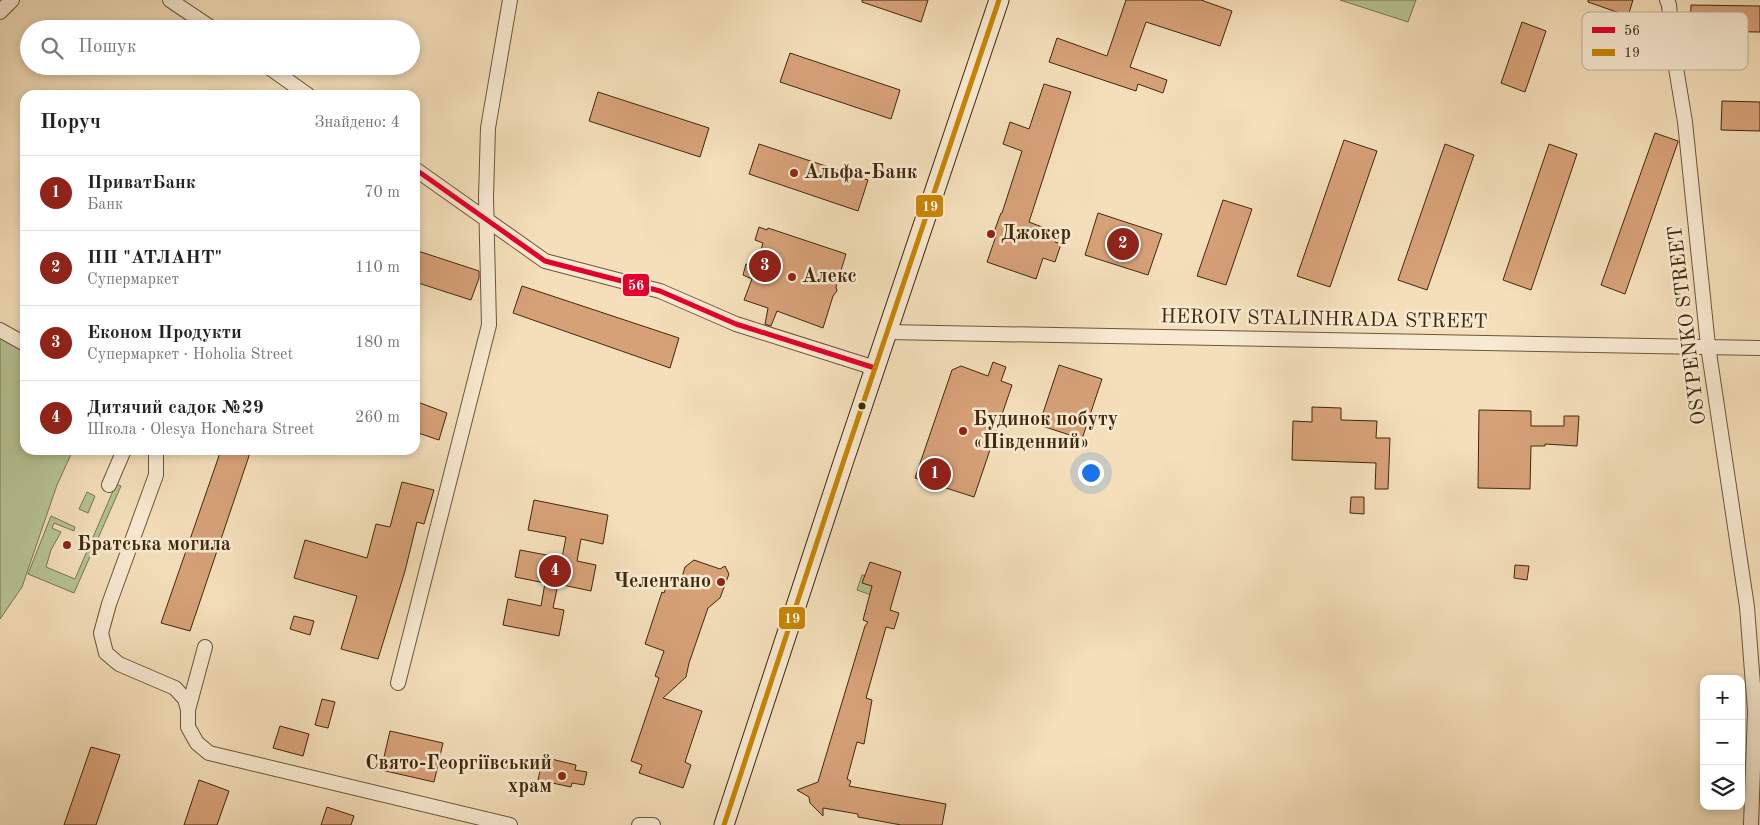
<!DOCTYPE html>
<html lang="uk">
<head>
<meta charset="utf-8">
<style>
	:root { --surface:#fff; --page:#f6f6f6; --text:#222; --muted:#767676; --line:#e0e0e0; --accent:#8f2418 }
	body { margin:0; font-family:"Old Standard TT",serif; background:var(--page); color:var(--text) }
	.controls { position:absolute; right:15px; bottom:15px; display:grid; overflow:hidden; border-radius:10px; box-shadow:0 2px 8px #0003 }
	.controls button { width:45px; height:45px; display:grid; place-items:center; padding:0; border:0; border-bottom:1px solid var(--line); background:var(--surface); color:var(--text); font:25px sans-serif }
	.you { position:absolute; left:1090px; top:472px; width:18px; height:18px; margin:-12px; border:4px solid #fff; border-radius:50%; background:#1a73e8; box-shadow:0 0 0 8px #1a73e833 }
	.badge { display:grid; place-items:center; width:32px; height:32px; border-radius:50%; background:var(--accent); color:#fff; font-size:16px; font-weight:700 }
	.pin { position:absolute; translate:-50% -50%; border:2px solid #fff; box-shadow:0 1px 5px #0006 }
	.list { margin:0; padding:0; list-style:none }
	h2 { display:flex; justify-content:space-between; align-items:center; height:65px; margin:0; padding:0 20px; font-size:21px }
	h2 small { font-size:16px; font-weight:400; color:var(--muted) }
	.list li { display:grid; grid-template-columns:32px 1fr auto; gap:15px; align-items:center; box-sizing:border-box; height:75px; padding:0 20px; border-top:1px solid var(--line) }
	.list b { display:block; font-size:19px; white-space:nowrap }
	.list p { margin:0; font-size:16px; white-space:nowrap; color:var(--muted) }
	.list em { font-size:16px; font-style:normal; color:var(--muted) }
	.icon { flex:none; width:28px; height:28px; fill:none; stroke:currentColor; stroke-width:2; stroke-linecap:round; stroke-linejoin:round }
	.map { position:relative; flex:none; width:1760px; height:825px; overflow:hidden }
	.search { position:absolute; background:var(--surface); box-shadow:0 2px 8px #0003; left:20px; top:20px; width:400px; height:55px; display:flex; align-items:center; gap:12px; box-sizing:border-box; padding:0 18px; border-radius:28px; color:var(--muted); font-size:19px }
	.panel { position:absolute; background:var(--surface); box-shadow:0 2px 8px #0003; left:20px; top:90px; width:400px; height:365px; border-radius:15px }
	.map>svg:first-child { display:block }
	.green { fill:#b6c394; stroke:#7b7650 }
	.building { fill:#d7a178; stroke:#40280b }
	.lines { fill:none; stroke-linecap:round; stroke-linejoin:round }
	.street-casing { stroke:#6d5637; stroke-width:16 }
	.secondary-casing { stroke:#40280b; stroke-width:21 }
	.street { stroke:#f8ead2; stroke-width:14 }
	.secondary { stroke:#f8ead2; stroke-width:19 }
	.bus-1-casing { stroke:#f8ead2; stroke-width:9 }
	.bus-2-casing { stroke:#f8ead2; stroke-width:9 }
	.bus-1 { stroke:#e4002b; stroke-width:5 }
	.bus-2 { stroke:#c98603; stroke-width:5 }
	.poi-dot { fill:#8f2418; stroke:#f8ead2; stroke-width:2 }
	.bus-dot { fill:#40280b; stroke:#f8ead2; stroke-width:2 }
	.labels { text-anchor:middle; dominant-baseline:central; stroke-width:5; stroke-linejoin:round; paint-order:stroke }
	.poi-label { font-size:20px; font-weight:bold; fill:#40280b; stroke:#f8ead2; text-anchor:start }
	.street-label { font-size:20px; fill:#40280b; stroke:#f8ead2 }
	.key { fill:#f8ead2; stroke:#c1b096; stroke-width:1 }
	.key-label { font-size:14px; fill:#40280b }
	.line-badge { stroke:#f8ead2; stroke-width:2 }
	.badge-label { font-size:14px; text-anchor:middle; font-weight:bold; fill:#fff }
</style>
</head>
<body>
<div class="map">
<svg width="1760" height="825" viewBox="0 0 1760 825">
	<rect width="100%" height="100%" fill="#f4dfba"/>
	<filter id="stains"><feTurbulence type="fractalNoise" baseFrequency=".004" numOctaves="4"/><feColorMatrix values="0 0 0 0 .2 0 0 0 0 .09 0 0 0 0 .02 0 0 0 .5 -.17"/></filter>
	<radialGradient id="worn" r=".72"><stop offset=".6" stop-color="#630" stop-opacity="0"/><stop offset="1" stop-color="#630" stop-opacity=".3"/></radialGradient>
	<path class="green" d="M1340,0H1416L1408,22Z
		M0,330L25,344V450H73L57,485L22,587L0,619Z
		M116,484L121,486L74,593L28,574L51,516L75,527L74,531L54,523L52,528L61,532L51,550L46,567L75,579Z
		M87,492L95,496L88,513L79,509Z
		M862,575H865L863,583L873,586L871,595L857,590Z"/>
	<path class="building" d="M862,0H928L921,22L862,2Z
		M1126,0H1201L1232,11L1220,46L1146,22L1130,67L1167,80L1163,93L1138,84L1136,91L1049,62L1057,38L1107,56Z
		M1588,0H1633L1628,16L1588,2Z
		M1691,5L1760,6V32L1690,31Z
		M1522,22L1546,31L1525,92L1501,83Z
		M790,53L900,90L891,119L780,82Z
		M1044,84L1071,92L1029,222L1058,233L1055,242L1061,244L1055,262L1043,258L1036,279L987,262L997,233L994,232L1001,213H1002L1022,151L1003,144L1010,122L1029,129Z
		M598,92L709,128L700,157L589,121Z
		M1722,101L1760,102V131L1721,130Z
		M1655,133L1678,141V142L1625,294L1601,285Z
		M1344,140L1377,151L1330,287L1297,276Z
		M759,144L868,180L858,211L749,174Z
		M1445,144L1474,155L1427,290L1398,280Z
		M1549,144L1577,154L1531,290L1503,280Z
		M1223,200L1252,209L1226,285L1197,276Z
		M1098,213L1162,234L1148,275L1085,255Z
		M759,227L767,230L768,228L846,254L836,287L837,291L833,296L823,328L777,311L771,326L765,324L768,308L744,300L752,279L743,275L746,264L756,267L763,243L755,240Z
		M415,250L479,271V278L471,300L415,282Z
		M522,286L679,338L670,368L513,313Z
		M993,362L1006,367L1001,381L1012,385L974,497L915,478L952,370L961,366L988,376Z
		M1059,365L1102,379L1082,439L1039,425Z
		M415,401L447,413L439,440L415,432Z
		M1312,407L1341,408V420L1377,421L1376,438H1390L1388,489H1375L1376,463L1292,460L1293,421L1312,422Z
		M1479,410L1531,411V426H1564V416H1579L1577,446L1545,444V446H1531L1530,489L1478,488Z
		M221,450H251L190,631L161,623Z
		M402,482L434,490L424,524L417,522L405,571L378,659L341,649L357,596L294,578L305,540L367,558L376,524L390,527Z
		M1351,497H1364V514L1350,513Z
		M534,500L608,515L603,544L581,539L577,561L596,565L591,591L558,584L553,608L564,610L559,636L503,625L508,599L541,606L545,583L515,577L520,550L562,558L566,537L528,530Z
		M694,560L720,569L725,566L729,574L720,598L708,608L689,663L686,677L663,698L702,711L685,762L691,765L683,788L639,773L642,765L631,761L659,678L655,676L664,651L645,644L662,592L664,593L669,580L680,584L685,567Z
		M870,562L901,572L890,610L899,613L894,629L886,627L866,698L872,700L864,744L857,742L847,779L851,781L849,786L946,804L942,825H901L858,817V814L823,808V816L810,803L809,797L797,790L818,782L865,626L868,622L863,620L872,586L862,583Z
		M1515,565L1529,566L1527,580L1514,578Z
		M294,616L314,621L310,635L290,629Z
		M322,699L335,702L328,728L315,725Z
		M280,726L309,734L303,756L273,748Z
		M390,731L443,743L434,782L381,770Z
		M91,747L120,755L96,825H64Z
		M543,757L576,765L575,770L587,772L584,785L572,783L571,787L538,780Z
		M199,780L229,791L217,825H184Z
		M327,807L354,816L351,825H321Z"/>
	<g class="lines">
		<defs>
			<path id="street" d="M170,0L213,29
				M1667,0L1669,5L1673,50L1685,122L1708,346L1747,607L1755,711L1751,825
				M0,12L12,0
				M267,66L308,95
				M415,169L545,261L660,291L736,324L875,368
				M0,330L25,344
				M887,332L1760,348
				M156,450V475L109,604L101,633L106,653L119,664L175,688L185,699L188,710V727L197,743L209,753L510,825
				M109,485L124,450
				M398,683L489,325L486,197L488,128L510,0
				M188,710L205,647
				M639,825H653"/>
			<path id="secondary" d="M724,825L843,463L999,0"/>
		</defs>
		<use href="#street" class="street-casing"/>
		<use href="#secondary" class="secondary-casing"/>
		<use href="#street" class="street"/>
		<use href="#secondary" class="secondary"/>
		<defs>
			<path id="bus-1" d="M415,169L545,261L660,291L736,324L875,368"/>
			<path id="bus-2" d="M724,825L843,463L999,0"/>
		</defs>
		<use href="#bus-1" class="bus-1-casing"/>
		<use href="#bus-2" class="bus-2-casing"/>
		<use href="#bus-1" class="bus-1"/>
		<use href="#bus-2" class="bus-2"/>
	</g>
	<g class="poi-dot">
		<circle cx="794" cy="173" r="5"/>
		<circle cx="991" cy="234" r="5"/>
		<circle cx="792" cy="277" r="5"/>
		<circle cx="963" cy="431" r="5"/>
		<circle cx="67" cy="545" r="5"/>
		<circle cx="721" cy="582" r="5"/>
		<circle cx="562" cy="776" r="5"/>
	</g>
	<circle class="bus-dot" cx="862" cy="406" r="4.5"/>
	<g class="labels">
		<g class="poi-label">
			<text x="804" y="173">Альфа-Банк</text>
			<text x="1001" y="234">Джокер</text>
			<text x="802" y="277">Алекс</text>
			<text x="973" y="420">Будинок побуту<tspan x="973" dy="23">«Південний»</tspan></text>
			<text x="77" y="545">Братська могила</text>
			<text x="711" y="582" text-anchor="end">Челентано</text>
			<text x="552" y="764" text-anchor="end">Свято-Георгіївський<tspan x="552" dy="23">храм</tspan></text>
		</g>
		<g class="street-label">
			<text transform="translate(1324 320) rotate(1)">HEROIV STALINHRADA STREET</text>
			<text transform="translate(1688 325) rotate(-97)">OSYPENKO STREET</text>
		</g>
	</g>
	<rect x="1582" y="12" width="166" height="58" rx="8" class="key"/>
	<rect x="1592" y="27" width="23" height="6" fill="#e4002b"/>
	<rect x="1592" y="49" width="23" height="7" fill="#c98603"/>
	<g class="key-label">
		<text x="1624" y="35">56</text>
		<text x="1624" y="57">19</text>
	</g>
	<g class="line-badge">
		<rect x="915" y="194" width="29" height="24" rx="5" fill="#c98603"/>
		<rect x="622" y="273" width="28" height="24" rx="5" fill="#e4002b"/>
		<rect x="778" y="606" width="28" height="24" rx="5" fill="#c98603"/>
	</g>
	<g class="badge-label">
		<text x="930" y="211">19</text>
		<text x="636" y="290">56</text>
		<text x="792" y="623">19</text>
	</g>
	<rect width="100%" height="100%" filter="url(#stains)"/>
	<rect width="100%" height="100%" fill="url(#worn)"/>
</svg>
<div class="controls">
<button>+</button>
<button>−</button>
<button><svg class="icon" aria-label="layers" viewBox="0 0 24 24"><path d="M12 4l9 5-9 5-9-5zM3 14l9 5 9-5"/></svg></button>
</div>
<div class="you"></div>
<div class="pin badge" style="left:935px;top:474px">1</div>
<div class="pin badge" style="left:1123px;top:244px">2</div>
<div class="pin badge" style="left:765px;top:266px">3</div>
<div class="pin badge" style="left:555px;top:571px">4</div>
<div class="search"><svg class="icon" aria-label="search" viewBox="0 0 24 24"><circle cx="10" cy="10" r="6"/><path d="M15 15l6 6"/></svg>Пошук</div>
<section class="panel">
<h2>Поруч<small>Знайдено: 4</small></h2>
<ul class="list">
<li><span class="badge">1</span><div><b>ПриватБанк</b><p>Банк</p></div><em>70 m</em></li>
<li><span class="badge">2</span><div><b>ПП &quot;АТЛАНТ&quot;</b><p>Супермаркет</p></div><em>110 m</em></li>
<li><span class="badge">3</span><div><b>Економ Продукти</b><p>Супермаркет · Hoholia Street</p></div><em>180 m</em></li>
<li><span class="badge">4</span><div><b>Дитячий садок №29</b><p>Школа · Olesya Honchara Street</p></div><em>260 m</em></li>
</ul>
</section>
</div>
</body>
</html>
